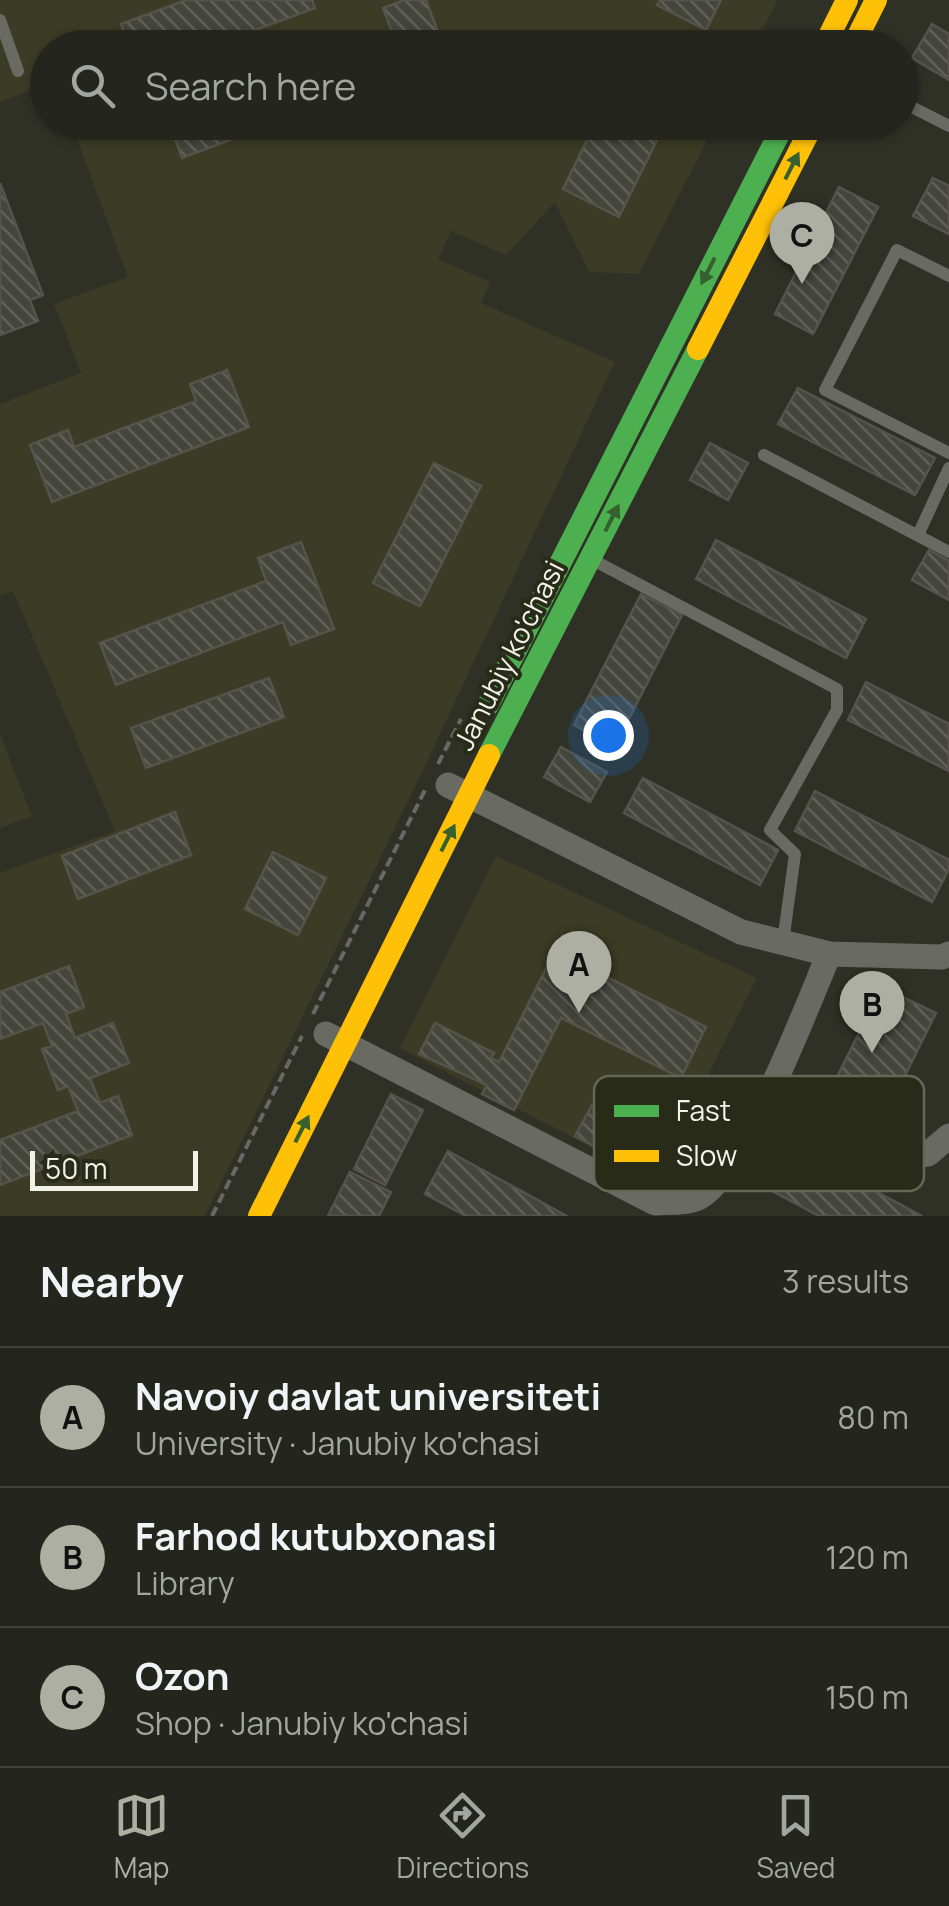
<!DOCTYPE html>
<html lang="en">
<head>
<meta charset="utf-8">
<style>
	:root { --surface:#24251c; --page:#2c2d25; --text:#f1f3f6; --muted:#a3a5a3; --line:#41423b; --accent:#adafa3 }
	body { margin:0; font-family:Manrope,sans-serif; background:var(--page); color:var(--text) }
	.scale { position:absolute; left:30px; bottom:25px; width:168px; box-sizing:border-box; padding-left:10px; border:5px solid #f1f3e7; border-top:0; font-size:28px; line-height:35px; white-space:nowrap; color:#f1f3e7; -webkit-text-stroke:8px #292b19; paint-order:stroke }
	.you { position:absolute; left:608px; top:735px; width:35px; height:35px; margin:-25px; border:8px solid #fff; border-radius:50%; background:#1a73e8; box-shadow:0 0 0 15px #1a73e833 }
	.badge { display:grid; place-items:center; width:65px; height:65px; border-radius:50%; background:var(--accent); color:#111; font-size:32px; font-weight:700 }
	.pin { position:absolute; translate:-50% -82px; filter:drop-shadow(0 2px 5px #0008) }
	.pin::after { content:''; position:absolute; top:52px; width:35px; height:30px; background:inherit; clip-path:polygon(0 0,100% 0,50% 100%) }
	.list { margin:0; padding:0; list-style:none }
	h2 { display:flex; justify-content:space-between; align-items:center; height:130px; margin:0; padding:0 40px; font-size:42px }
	h2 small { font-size:32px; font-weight:400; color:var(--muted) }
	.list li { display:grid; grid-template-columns:65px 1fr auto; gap:30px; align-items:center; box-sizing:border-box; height:140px; padding:0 40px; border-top:2px solid var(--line) }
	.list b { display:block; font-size:38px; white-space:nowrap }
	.list p { margin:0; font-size:32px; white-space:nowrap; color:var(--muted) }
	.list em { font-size:32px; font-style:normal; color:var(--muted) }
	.icon { flex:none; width:55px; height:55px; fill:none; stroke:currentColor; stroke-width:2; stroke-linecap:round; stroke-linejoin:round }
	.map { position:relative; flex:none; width:949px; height:1216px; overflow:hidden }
	.search { position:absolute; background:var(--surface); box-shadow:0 2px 8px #0004; left:30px; right:30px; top:30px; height:110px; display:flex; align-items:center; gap:25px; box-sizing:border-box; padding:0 35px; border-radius:55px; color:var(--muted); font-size:38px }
	.sheet { height:550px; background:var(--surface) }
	nav { display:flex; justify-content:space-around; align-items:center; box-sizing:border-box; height:140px; border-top:2px solid var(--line); background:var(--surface); font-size:28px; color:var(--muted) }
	nav a { display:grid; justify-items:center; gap:5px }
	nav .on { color:var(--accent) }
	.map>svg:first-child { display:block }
	.built { fill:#3a3c25 }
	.building { fill:url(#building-back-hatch); stroke:#54544c; stroke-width:2.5 }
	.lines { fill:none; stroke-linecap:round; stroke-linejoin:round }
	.path { stroke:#686962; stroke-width:4; stroke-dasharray:10 5; stroke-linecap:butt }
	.lane { stroke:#696a62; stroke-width:12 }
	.street { stroke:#696a62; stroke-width:25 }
	.fast { stroke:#4caf50; stroke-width:22 }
	.slow { stroke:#ffc107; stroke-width:22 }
	.oneway { fill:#37602f }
	.labels { text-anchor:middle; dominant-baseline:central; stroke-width:8; stroke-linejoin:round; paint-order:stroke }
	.street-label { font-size:28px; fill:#f1f3e7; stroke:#292b19 }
	.key { fill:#292b19; stroke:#656757; stroke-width:2.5 }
	.key-label { font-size:28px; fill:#f1f3e7 }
</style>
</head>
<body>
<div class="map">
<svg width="949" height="1216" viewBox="0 0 949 1216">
	<defs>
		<pattern id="building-back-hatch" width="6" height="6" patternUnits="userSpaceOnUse" patternTransform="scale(2.5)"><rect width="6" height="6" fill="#44463c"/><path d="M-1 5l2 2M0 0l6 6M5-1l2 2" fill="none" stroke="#5f6158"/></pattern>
	</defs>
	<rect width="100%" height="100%" fill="#303126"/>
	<path class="built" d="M0,0H778L754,47L48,48L47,83L0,102Z
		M71,123H716L639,274L589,272L555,202L506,255L451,231L438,259L490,282L481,303L615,362L413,791L205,1216H0V873L115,831L13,591L0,596V404L81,373L54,304L128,277Z
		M0,734L32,816L0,828Z
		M496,856L757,978L655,1180L400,1048Z"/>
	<path class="building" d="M186,0H312L315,8L239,36L243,48H129L121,24Z
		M404,0H426L444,48H398L383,8Z
		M660,0H721L706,30L657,5Z
		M932,24L949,34V80L912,58Z
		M169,122H279L182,158Z
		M596,122H666L619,217L563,189Z
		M933,178L949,186V234L913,216Z
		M0,183L43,295L30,300L38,321L0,335Z
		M839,187L878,207L813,334L775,314Z
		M227,370L249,427L52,502L30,445L68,430L74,447L196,401L190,384Z
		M798,388L935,458L915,495L778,424Z
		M710,443L748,463L728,500L690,480Z
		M434,463L481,486L420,606L373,583Z
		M716,540L866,619L846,658L696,579Z
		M301,542L334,629L291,645L283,622L116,685L100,643L266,581L258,558Z
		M929,550L949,561V600L912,580Z
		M641,594L682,615L615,746L574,725Z
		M269,678L284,717L146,768L131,728Z
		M866,682L949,724V771L848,720Z
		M561,747L607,772L590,802L544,777Z
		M643,778L778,850L760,885L624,813Z
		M815,791L949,860V869L932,902L795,831Z
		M175,812L191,855L78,899L62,856Z
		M273,852L326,878L298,935L245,909Z
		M563,935L593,950L585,966L706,1027L681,1078L561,1018L514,1110L482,1094L487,1085L419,1054L435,1023L494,1053L491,1058L499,1062Z
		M69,966L84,1007L66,1014L75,1038L113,1023L129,1063L90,1078L100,1103L118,1096L132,1135L0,1185V1140L78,1111L68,1086L58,1090L42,1049L52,1046L43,1023L0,1039V992Z
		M882,987L936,1013L883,1120L829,1093Z
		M391,1094L423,1110L385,1185L354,1169Z
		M592,1105L666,1145L649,1176L575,1136Z
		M780,1140L922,1216H819L757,1183Z
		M448,1151L567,1216H466L425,1194Z
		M350,1172L391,1192L379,1216H328Z"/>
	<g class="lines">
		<path class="path" d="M438,764L461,719
			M313,1014L425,790
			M212,1216L302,1036"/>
		<path class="lane" d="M0,20L18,71
			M902,102L949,126
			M949,276L897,250L825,390L949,453
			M764,455L949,552
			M918,535L949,468
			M593,560L837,689V710L770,830L795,854L783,942"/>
		<path class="street" d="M448,785L741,932L829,954L942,957L949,954
			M326,1034L655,1203C667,1202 689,1204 700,1197C746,1169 806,1008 829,954
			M768,1096L900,1157L928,1154L949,1136"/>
		<path class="fast" d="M488,705L785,122
			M489,755L698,349"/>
		<path class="slow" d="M823,48L847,0
			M852,48L876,0
			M698,349L814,122
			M259,1216L489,755"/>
	</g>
	<defs><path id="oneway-solid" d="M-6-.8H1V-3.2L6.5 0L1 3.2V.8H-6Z" transform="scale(2.5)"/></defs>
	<g class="oneway">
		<use href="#oneway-solid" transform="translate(792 166) rotate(-63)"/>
		<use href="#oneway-solid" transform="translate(708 271) rotate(117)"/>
		<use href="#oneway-solid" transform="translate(612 518) rotate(-63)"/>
		<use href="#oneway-solid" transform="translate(448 838) rotate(-63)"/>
		<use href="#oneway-solid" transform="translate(302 1129) rotate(-63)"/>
	</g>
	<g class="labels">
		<g class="street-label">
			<text transform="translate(508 655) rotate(-63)">Janubiy ko'chasi</text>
		</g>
	</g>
	<rect x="594" y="1076" width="330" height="115" rx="15" class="key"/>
	<rect x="614" y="1105" width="45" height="12" fill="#4caf50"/>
	<rect x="614" y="1150" width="45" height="12" fill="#ffc107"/>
	<g class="key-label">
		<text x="676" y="1121">Fast</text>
		<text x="676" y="1166">Slow</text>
	</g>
</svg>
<div class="scale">50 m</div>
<div class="you"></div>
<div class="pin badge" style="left:579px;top:1013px">A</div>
<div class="pin badge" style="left:872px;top:1053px">B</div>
<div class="pin badge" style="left:802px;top:284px">C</div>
<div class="search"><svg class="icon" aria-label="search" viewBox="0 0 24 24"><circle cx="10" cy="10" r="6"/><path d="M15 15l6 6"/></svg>Search here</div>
</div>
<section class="sheet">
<h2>Nearby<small>3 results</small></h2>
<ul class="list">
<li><span class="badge">A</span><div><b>Navoiy davlat universiteti</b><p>University · Janubiy ko'chasi</p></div><em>80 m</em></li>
<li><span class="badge">B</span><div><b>Farhod kutubxonasi</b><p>Library</p></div><em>120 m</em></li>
<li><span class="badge">C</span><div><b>Ozon</b><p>Shop · Janubiy ko'chasi</p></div><em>150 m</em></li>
</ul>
</section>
<nav>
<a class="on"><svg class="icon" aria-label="map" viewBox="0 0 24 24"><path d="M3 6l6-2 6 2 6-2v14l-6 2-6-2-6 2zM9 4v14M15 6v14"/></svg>Map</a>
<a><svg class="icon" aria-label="directions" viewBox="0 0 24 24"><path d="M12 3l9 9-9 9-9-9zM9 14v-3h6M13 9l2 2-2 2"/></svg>Directions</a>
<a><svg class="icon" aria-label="saved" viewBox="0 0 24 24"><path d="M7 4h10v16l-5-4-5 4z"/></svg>Saved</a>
</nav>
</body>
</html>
